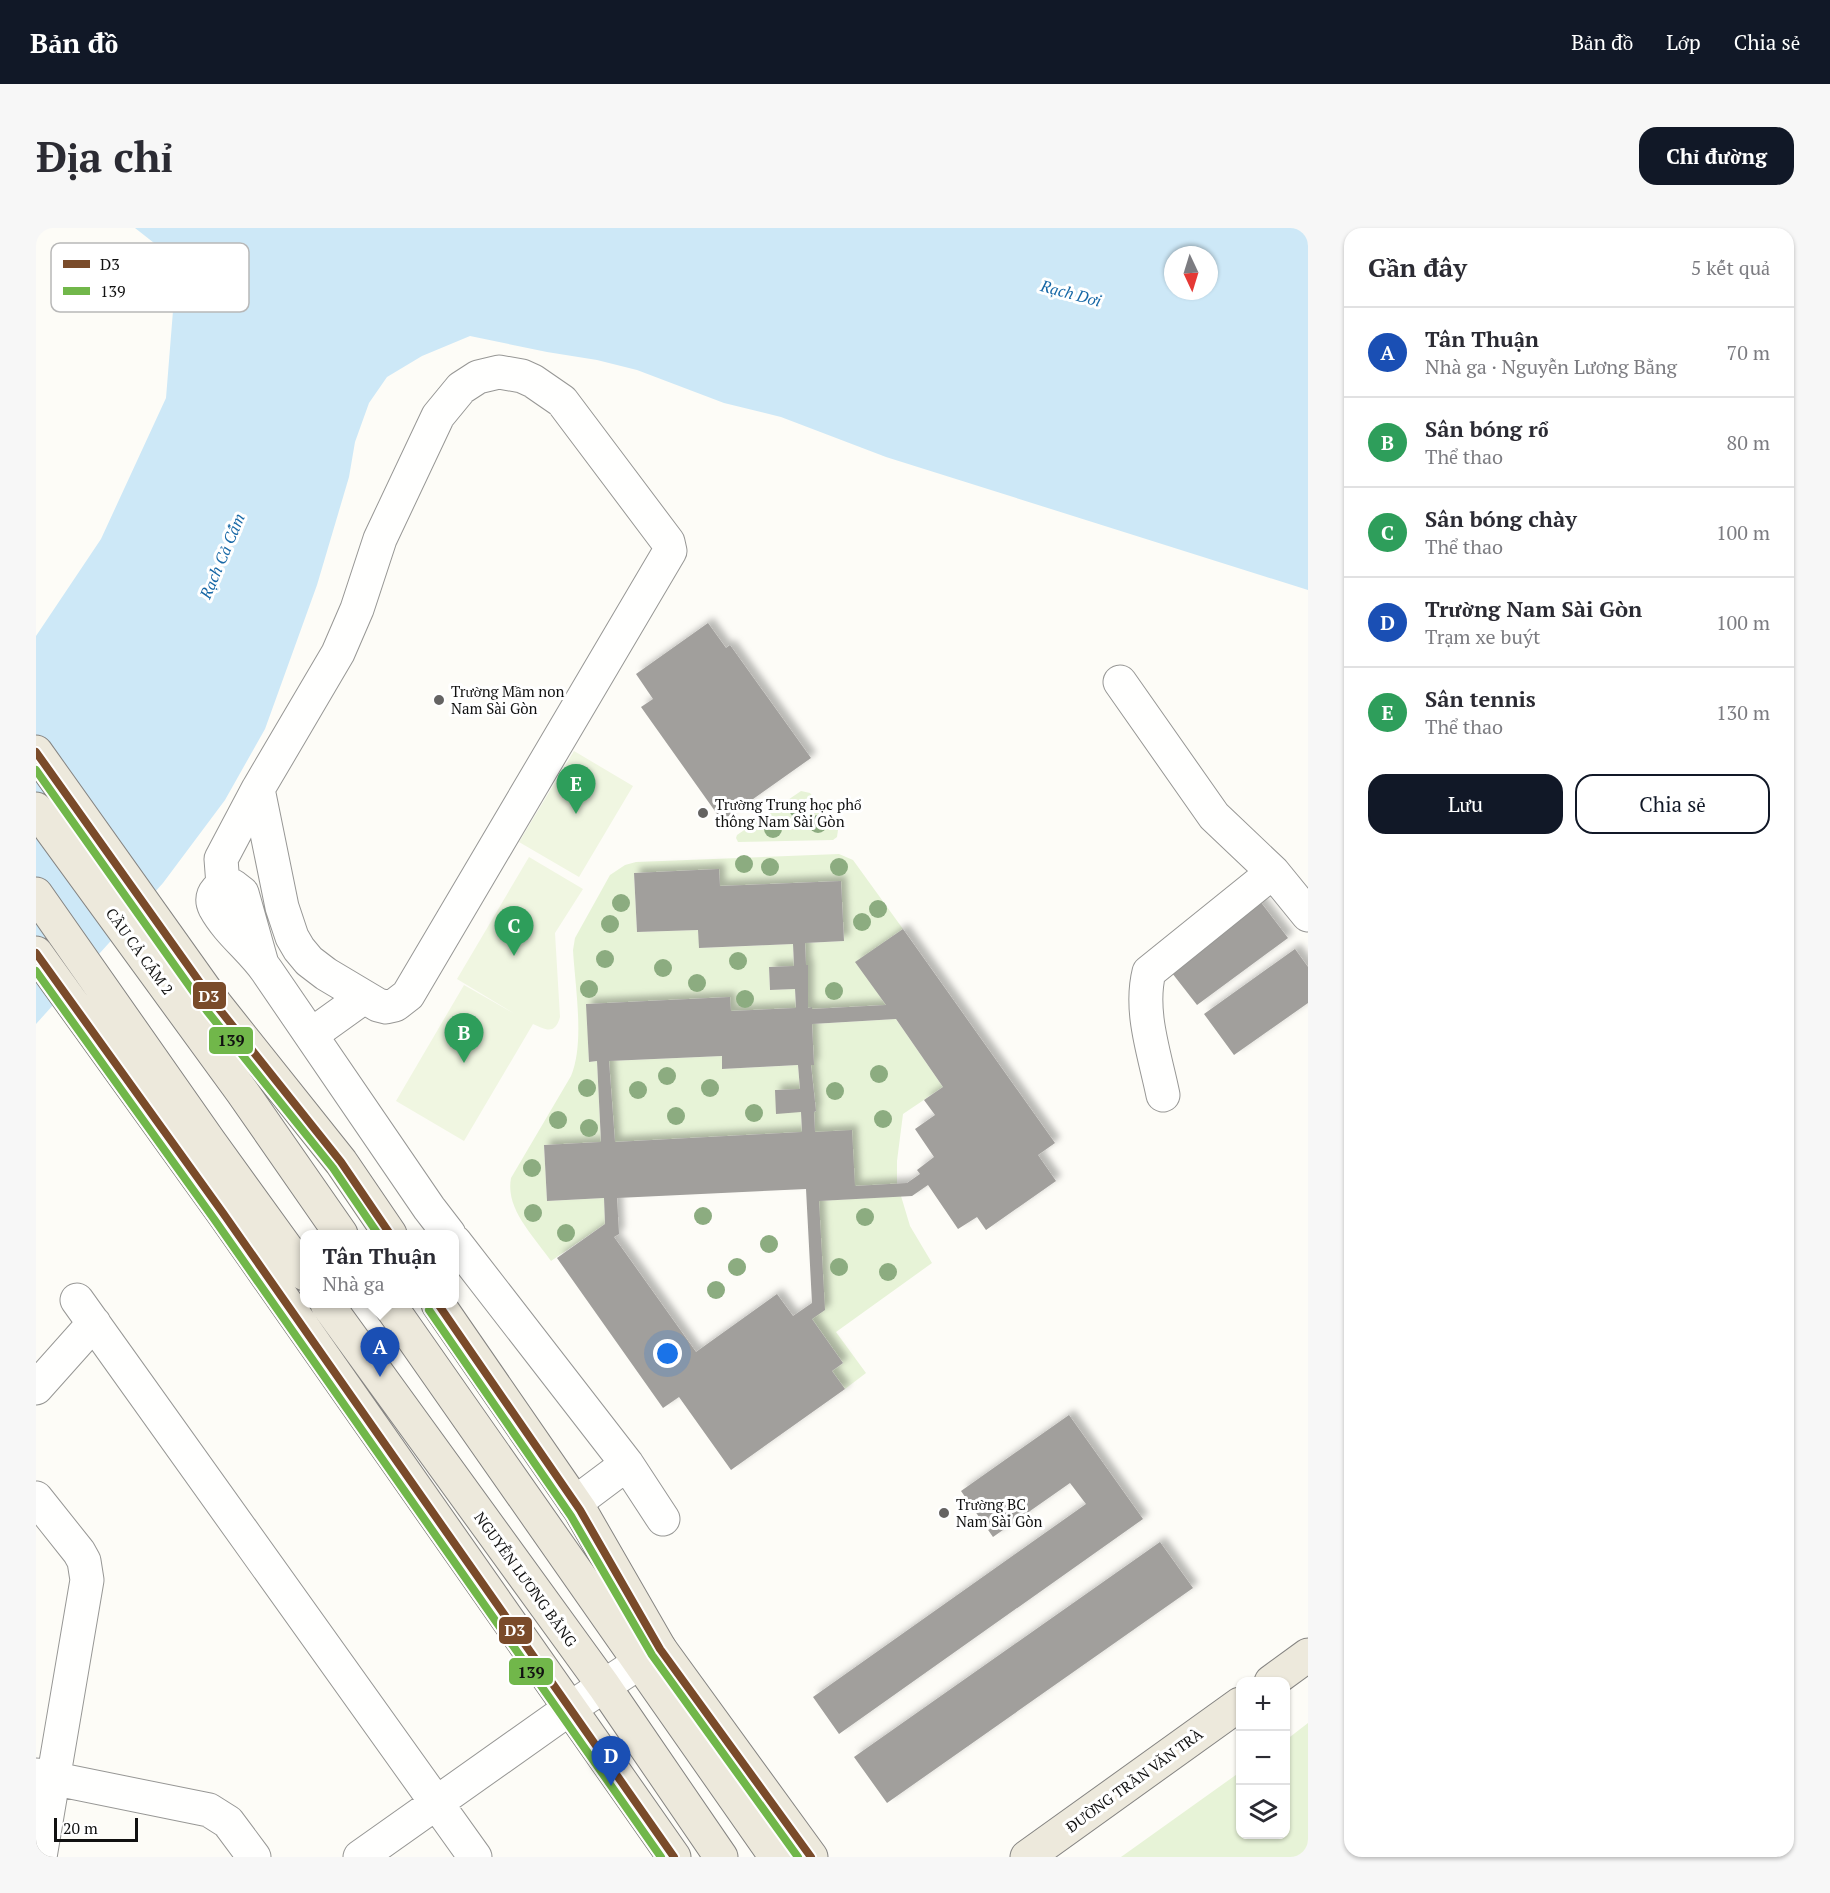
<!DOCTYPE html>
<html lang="vi">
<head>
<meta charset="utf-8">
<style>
	:root { --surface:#fff; --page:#f7f7f7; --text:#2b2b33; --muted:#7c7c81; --line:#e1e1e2; --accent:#111827 }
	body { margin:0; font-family:"PT Serif",serif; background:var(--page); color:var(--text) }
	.controls { position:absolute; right:18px; bottom:18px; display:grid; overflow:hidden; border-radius:12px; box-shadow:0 2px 4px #0004 }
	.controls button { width:54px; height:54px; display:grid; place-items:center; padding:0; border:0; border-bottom:2px solid var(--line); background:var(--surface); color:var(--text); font:30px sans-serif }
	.compass { position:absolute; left:1128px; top:18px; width:54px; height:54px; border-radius:50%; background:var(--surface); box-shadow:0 2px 4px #0004; rotate:176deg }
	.scale { position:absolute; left:18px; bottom:15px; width:84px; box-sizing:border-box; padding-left:6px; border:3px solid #111; border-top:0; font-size:16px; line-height:21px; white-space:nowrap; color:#111; -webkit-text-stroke:4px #fff; paint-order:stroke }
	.you { position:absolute; left:632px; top:1126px; width:21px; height:21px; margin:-15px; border:4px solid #fff; border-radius:50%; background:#1a73e8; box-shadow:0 0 0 9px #1a73e833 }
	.badge { display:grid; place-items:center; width:39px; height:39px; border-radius:50%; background:var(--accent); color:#fff; font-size:20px; font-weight:700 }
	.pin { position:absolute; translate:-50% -50px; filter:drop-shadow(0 2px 3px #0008) }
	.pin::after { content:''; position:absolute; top:32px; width:21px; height:18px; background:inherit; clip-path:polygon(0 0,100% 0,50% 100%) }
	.popup { position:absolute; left:264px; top:1002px; width:159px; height:78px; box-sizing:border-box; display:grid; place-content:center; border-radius:12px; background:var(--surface); filter:drop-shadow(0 2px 4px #0005); font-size:20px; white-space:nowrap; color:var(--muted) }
	.popup b { font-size:22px; color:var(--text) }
	.popup::after { content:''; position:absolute; left:50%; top:100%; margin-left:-12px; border:12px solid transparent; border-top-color:var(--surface) }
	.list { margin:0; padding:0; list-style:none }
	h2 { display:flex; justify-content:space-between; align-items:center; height:78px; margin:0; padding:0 24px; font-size:26px }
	h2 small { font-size:20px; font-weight:400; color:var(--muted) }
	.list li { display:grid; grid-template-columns:39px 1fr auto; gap:18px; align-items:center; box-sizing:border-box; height:90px; padding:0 24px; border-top:2px solid var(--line) }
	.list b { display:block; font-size:22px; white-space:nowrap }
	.list p { margin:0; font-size:20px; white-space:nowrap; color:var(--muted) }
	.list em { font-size:20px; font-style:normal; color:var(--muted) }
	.actions { display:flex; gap:12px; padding:18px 24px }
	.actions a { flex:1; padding:14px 0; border:2px solid var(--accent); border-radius:18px; text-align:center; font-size:21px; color:var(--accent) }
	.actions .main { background:var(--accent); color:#fff }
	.icon { flex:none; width:33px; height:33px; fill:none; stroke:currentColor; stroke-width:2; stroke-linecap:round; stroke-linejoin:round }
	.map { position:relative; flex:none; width:1272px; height:1629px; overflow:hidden; border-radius:18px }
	header { display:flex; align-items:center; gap:36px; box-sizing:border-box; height:84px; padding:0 30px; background:var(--accent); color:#fff }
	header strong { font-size:28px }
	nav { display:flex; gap:33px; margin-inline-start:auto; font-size:21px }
	.intro { display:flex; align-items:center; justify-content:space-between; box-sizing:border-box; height:144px; padding:0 36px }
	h1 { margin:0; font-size:42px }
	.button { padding:15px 27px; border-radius:18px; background:var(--accent); color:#fff; font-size:21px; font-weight:700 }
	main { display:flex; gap:36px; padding:0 36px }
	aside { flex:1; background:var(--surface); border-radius:18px; box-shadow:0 2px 4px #0004 }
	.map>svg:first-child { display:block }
	.green { fill:#e7f3d7 }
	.pitch { fill:#f0f6e1 }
	.water { fill:#cde8f7; fill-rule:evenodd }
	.building { fill:#a19f9c; fill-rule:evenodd; filter:url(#shadow) }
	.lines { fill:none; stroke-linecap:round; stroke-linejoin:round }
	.minor-casing { stroke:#979795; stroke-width:35 }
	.major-casing { stroke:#858482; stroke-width:35 }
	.minor { stroke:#fffffe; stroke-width:33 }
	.major { stroke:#ede9dc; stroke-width:33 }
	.bus-1-casing { stroke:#fff; stroke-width:12 }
	.bus-2-casing { stroke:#fff; stroke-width:12 }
	.bus-1 { stroke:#7a4b2a; stroke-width:8 }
	.bus-2 { stroke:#71b74a; stroke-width:8 }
	.tree { fill:#8cac80 }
	.poi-dot { fill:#646362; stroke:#fff; stroke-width:2 }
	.labels { text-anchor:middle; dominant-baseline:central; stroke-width:6; stroke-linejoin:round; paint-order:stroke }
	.poi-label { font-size:15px; fill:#111; stroke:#fff; text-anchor:start }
	.street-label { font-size:15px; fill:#111; stroke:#fff }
	.water-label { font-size:16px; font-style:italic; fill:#1768a6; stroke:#fff }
	.key { fill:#fff; stroke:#b8b8b8; stroke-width:1.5 }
	.key-label { font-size:16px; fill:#111 }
	.line-badge { stroke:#fff; stroke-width:2 }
	.badge-label { font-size:16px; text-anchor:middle; font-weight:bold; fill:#fff }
	.pale-badge-label { font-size:16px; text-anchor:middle; font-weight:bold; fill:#111 }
</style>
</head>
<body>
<header>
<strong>Bản đồ</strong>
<nav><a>Bản đồ</a><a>Lớp</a><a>Chia sẻ</a></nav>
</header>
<div class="intro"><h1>Địa chỉ</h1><a class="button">Chỉ đường</a></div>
<main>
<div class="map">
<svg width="1272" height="1629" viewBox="0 0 1272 1629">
	<defs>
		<filter id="shadow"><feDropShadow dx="5.5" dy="-5.5" stdDeviation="3" flood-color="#0004"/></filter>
	</defs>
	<rect width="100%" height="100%" fill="#fdfcf7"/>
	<path class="green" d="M765,563L774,565L802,602L801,609L797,612L702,614L700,610L701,607Z
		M803,626L817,632L867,701L820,734L850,777L776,781L772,780V737H770L769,715L808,713L805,653L684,658L683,641L598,645L601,704L662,702L664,720L757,716L758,738L733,739L734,762L759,761L760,780L695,783L693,769L551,776L553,834L561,833L565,914L508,917L511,973L568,970L569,996L515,1033C498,1008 469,981 475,950L535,848C549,815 539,758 537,722L539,710L574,647L589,637L600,634Z
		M860,791L907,859L867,886L861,933V956L819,958L779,904L778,884L780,883L775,837L778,836L776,796Z
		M686,828L687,841L762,837L764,861L739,862L765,884L766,904L579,914L573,833Z
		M865,968L874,998L896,1035L800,1104L830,1145L809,1161L796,1143L807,1135L776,1091L783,973Z
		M1272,1495V1629H1085L1204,1544V1606H1250V1512Z"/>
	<path class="pitch" d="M538,523L597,558L543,649L483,614Z
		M493,629L547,661L519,705L524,789C519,807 510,802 497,796L428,913L360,873L428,757L479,786L421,751Z"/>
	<path class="water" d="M99,0H1272V362L850,229L745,189L688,175L601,142L561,132L511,124L434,108L386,128L351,149L333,175L319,214L313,249L281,357L229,501L189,572L127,655L0,796V408L65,311L130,170L141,33ZM1137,27H1173V63H1137Z"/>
	<path class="building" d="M672,395L690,420L694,417L775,530L686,593L605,479L617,471L600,446Z
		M683,641L684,658L805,653L808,713L769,715L770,737H772V780L776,779V781L850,777L819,734L867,701L1019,915L1002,927L1020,953L950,1002L941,989L922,1001L892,957L876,968L783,973L789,1082L776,1091L807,1135L796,1143L809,1161L695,1242L643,1169L627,1180L521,1030L569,996L568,970L511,973L508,917L565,914L561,833L553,834L550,776L694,769L695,783L760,780L759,761L734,762L733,739L758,738L757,716L663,720L662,702L601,704L598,645ZM860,791L907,859L888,872L899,887L879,901L898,929L881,942L884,946L871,955L819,958L816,902L779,904L778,884L780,883L775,837H778L776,796ZM686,828V841L762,837L764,861L739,862L740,886L765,884L766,904L579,914L573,833ZM770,961L776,1075L757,1088L741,1066L660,1124L578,1009L583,1006L581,970Z
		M1220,668L1252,710L1161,777L1129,736Z
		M1259,721L1272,739V775L1198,827L1168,786Z
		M1033,1187L1107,1291L803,1506L777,1469L1050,1276L1034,1255L957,1309L925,1263Z
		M1124,1314L1157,1360L851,1575L818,1529Z"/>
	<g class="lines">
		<defs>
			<path id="minor" d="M463,144L486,148L497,153L526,173L632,314L634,323L372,767L359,777L350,779L342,777L290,746L273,733L263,721L256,709L246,679L222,561L302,425L321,381L344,311L402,188L425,160L442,149Z
				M1084,454L1178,588L1237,644L1272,687
				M187,657L185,631L222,561
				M226,736L206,665L197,658L187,657C178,663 174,670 179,680C192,704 216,721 231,743C285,822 339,901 393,980L413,1006
				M275,807L328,769
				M1127,867C1119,827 1103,784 1113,744L1237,644
				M419,1014L591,1236L627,1291
				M41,1072L439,1629
				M0,1160L58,1095
				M0,1270L43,1324L48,1333L51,1352L4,1629
				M539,1275L591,1236
				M0,1547L173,1582L192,1594L218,1629
				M324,1629L533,1481L624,1421"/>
			<path id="major" d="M0,524L180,777L305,934L354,1006
				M0,581L207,865L305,1006
				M0,666L173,913L269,1046
				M0,725L187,985L638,1629
				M291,1076L568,1458L685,1629
				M353,1076L740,1629
				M402,1076L544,1282L624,1421L775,1629
				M1235,1454L1272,1427
				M991,1629L1204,1476"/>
		</defs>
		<use href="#minor" class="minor-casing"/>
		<use href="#major" class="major-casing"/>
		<use href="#minor" class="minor"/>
		<use href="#major" class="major"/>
		<defs>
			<path id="bus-1" d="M0,524L180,777L305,934L354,1006
				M0,725L187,985L638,1629
				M402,1076L544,1282L624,1421L775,1629"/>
			<path id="bus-2" d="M0,542L171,783L297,940L342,1006
				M0,743L178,991L625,1629
				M393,1082L535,1288L616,1427L762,1629"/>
		</defs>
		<use href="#bus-1" class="bus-1-casing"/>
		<use href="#bus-2" class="bus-2-casing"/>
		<use href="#bus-1" class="bus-1"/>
		<use href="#bus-2" class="bus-2"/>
	</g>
	<g class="tree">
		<circle cx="762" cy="581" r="9"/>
		<circle cx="782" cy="596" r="9"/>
		<circle cx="737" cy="601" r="9"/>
		<circle cx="708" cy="636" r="9"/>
		<circle cx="734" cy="639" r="9"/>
		<circle cx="803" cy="639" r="9"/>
		<circle cx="585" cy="675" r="9"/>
		<circle cx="842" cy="681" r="9"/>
		<circle cx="826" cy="694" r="9"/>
		<circle cx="574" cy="696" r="9"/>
		<circle cx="569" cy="731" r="9"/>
		<circle cx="702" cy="733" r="9"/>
		<circle cx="627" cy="740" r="9"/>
		<circle cx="661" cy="755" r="9"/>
		<circle cx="553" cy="761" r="9"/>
		<circle cx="798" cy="763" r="9"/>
		<circle cx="709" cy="771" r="9"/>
		<circle cx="843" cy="846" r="9"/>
		<circle cx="631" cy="848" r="9"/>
		<circle cx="551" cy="860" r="9"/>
		<circle cx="674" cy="860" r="9"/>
		<circle cx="602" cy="862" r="9"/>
		<circle cx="799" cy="863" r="9"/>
		<circle cx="718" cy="885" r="9"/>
		<circle cx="640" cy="888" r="9"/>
		<circle cx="847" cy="891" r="9"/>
		<circle cx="522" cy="892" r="9"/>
		<circle cx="553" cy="900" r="9"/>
		<circle cx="496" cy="940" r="9"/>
		<circle cx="497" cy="985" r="9"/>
		<circle cx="667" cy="988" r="9"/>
		<circle cx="829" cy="989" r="9"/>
		<circle cx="530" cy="1005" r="9"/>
		<circle cx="733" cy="1016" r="9"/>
		<circle cx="701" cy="1039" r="9"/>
		<circle cx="803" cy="1039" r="9"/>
		<circle cx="852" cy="1044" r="9"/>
		<circle cx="680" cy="1062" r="9"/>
	</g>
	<g class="poi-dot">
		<circle cx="403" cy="472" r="6"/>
		<circle cx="667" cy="585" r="6"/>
		<circle cx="908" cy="1285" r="6"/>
	</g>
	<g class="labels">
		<g class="poi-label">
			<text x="415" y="463">Trường Mầm non<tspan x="415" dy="17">Nam Sài Gòn</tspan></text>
			<text x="679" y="576">Trường Trung học phổ<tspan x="679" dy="17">thông Nam Sài Gòn</tspan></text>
			<text x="920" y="1276">Trường BC<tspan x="920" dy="17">Nam Sài Gòn</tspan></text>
		</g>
		<g class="street-label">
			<text transform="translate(104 723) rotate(54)">CẦU CẢ CẤM 2</text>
			<text transform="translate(490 1351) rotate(54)">NGUYỄN LƯƠNG BẰNG</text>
			<text transform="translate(1098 1552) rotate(-36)">ĐƯỜNG TRẦN VĂN TRÀ</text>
		</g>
		<g class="water-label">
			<text transform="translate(1035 65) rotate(15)">Rạch Dơi</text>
			<text transform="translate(186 328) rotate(-67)">Rạch Cả Cấm</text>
		</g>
	</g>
	<rect x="15" y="15" width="198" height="69" rx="9" class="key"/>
	<rect x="27" y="32" width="27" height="8" fill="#7a4b2a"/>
	<rect x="27" y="59" width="27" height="8" fill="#71b74a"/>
	<g class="key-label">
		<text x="64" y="42">D3</text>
		<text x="64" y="69">139</text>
	</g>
	<g class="line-badge">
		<rect x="156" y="753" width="35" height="29" rx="6" fill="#7a4b2a"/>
		<rect x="172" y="798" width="46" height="29" rx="6" fill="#71b74a"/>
		<rect x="462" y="1388" width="35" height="29" rx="6" fill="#7a4b2a"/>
		<rect x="472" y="1429" width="46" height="29" rx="6" fill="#71b74a"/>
	</g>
	<g class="badge-label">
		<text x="173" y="774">D3</text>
		<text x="479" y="1408">D3</text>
	</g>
	<g class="pale-badge-label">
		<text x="195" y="818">139</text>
		<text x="495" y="1450">139</text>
	</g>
</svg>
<div class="controls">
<button>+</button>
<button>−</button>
<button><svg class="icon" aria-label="layers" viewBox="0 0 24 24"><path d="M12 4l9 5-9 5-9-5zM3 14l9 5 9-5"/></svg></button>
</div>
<svg class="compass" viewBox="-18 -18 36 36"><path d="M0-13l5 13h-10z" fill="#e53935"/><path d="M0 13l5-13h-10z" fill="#7c7c81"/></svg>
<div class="scale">20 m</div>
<div class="you"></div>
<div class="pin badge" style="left:344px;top:1149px;background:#1a4fb4">A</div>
<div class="popup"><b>Tân Thuận</b>Nhà ga</div>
<div class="pin badge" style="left:428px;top:835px;background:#2e9e5b">B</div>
<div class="pin badge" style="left:478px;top:728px;background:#2e9e5b">C</div>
<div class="pin badge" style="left:575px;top:1558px;background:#1a4fb4">D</div>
<div class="pin badge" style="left:540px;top:586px;background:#2e9e5b">E</div>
</div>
<aside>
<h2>Gần đây<small>5 kết quả</small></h2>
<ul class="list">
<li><span class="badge" style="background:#1a4fb4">A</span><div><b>Tân Thuận</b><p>Nhà ga · Nguyễn Lương Bằng</p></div><em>70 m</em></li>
<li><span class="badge" style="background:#2e9e5b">B</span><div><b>Sân bóng rổ</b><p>Thể thao</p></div><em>80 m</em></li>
<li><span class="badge" style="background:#2e9e5b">C</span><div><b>Sân bóng chày</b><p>Thể thao</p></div><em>100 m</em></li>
<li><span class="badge" style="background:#1a4fb4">D</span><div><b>Trường Nam Sài Gòn</b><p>Trạm xe buýt</p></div><em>100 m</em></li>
<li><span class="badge" style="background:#2e9e5b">E</span><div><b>Sân tennis</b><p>Thể thao</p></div><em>130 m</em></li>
</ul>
<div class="actions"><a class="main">Lưu</a><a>Chia sẻ</a></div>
</aside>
</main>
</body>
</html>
